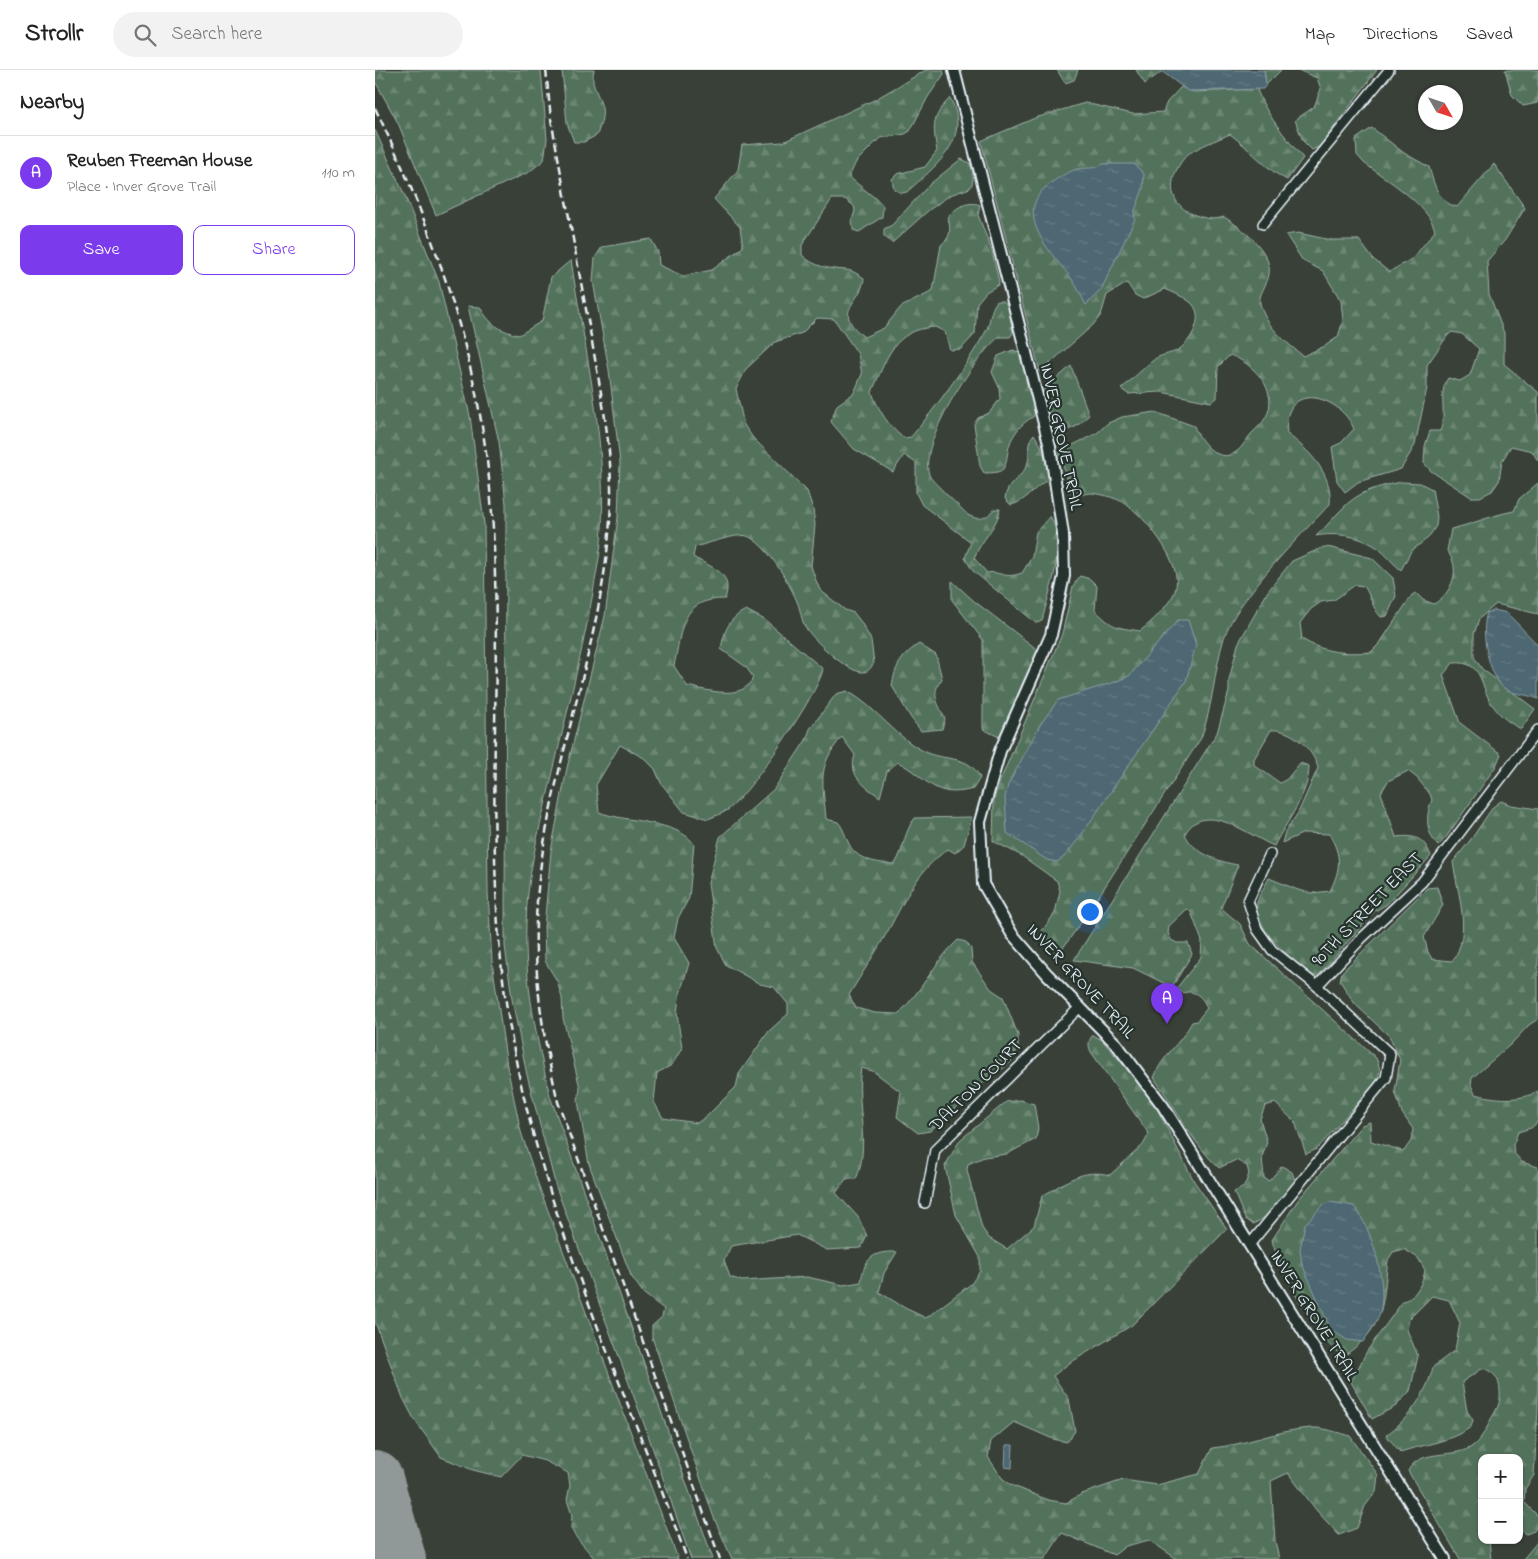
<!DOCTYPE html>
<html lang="en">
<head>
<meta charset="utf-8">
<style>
	:root { --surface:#fff; --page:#f2f2f2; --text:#222; --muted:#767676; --line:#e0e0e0; --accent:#7c3aed }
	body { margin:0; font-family:"Indie Flower",sans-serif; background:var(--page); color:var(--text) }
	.controls { position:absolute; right:15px; bottom:15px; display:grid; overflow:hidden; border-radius:10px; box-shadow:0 1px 4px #0004 }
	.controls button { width:45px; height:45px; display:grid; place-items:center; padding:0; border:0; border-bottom:1px solid var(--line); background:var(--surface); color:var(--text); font:25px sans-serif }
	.compass { position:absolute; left:1043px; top:15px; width:45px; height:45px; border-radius:50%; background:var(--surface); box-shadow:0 1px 4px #0004; rotate:129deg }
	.you { position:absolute; left:714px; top:841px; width:18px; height:18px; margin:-12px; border:4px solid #fff; border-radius:50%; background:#1a73e8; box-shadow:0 0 0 8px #1a73e833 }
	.badge { display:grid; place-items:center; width:32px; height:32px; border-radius:50%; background:var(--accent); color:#fff; font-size:16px; font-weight:700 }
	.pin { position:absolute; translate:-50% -41px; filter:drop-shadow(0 1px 2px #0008) }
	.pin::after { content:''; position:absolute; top:26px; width:18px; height:15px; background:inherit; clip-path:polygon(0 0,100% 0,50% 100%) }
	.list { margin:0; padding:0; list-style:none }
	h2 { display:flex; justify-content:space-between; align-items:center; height:65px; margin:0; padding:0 20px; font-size:21px }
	h2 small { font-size:16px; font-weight:400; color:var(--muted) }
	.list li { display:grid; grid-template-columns:32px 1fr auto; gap:15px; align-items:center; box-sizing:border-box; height:75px; padding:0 20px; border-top:1px solid var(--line) }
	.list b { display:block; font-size:19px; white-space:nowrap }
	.list p { margin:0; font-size:16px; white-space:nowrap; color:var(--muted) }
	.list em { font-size:16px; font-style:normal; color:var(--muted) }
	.actions { display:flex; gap:10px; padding:15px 20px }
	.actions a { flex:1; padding:11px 0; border:1px solid var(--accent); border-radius:10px; text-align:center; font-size:18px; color:var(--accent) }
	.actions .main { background:var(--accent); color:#fff }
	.icon { flex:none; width:28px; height:28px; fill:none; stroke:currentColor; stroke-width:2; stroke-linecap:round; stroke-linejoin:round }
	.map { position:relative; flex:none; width:1163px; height:1489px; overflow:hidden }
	header { display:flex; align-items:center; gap:30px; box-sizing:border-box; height:70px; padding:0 25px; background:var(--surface); border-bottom:1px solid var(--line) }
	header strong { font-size:24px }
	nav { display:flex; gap:28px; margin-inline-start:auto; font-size:18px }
	.search { width:350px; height:45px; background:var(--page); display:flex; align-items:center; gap:12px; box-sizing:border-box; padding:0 18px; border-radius:28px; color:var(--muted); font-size:19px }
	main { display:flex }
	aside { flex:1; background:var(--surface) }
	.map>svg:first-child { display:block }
	.forest { fill:url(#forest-firs); stroke:#9eb2aa }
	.water { fill:url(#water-ripples); stroke:#8c9ea8 }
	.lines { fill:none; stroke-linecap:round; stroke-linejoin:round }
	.runway { stroke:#909898; stroke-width:56 }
	.minor-casing { stroke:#e8f1f8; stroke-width:12 }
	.tertiary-casing { stroke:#e8f1f8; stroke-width:14 }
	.minor { stroke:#26332d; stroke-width:9 }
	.tertiary { stroke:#26332d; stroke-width:10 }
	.rail { stroke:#e8f1f8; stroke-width:2.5; stroke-dasharray:8 4; stroke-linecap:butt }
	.labels { text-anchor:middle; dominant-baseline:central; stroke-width:4.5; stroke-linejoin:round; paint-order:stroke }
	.street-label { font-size:18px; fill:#e8f1f8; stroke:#26332d }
</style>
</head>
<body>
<header>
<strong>Strollr</strong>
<div class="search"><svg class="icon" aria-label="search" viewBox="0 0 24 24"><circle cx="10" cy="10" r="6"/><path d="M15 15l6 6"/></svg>Search here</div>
<nav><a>Map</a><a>Directions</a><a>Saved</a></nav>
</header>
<main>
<aside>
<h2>Nearby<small></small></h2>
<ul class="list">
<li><span class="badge">A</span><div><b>Reuben Freeman House</b><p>Place · Inver Grove Trail</p></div><em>110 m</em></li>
</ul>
<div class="actions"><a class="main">Save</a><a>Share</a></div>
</aside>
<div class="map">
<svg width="1163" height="1489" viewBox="0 0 1163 1489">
	<defs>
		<pattern id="forest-firs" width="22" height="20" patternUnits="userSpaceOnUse" patternTransform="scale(1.25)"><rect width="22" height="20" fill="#53725b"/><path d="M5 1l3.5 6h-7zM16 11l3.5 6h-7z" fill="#6c8773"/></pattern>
		<pattern id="water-ripples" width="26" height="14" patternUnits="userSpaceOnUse" patternTransform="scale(1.25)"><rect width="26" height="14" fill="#4e6772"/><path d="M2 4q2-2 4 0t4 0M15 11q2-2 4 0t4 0" fill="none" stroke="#687d87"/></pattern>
	</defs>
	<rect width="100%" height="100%" fill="#394037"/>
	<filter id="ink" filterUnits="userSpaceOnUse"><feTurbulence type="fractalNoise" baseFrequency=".02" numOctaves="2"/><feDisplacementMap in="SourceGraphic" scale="10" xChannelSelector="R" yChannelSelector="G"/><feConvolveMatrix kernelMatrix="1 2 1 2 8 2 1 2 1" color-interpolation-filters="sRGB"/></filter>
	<g filter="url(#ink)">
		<path class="forest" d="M0,0H166L172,69L169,90L154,102L61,145L23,53L0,11Z
			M187,0H219C215,15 222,20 226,34C230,44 225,56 222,65L209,72H199L192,53Z
			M551,0H568L569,4L553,27L535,61L530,64L505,68L481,92L474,107L505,132L508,136L507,147L484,162L478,160L477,150L480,141L479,136L470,129H457L427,175V185C439,197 455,199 471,200C477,200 484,205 489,208C487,234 455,239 489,267L509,258L526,237L558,221L566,175C576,167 576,161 573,148C578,138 594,130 605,135L603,145L617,181L624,212L623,215L611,222L602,233L600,264L586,279L575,280L570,262L560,257C518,259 511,290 497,322C502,338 515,359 529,368L536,367C562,336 589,299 610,263C616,253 614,241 622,231H628L633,235L638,263L635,267H624C600,286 540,377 555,407C559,413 586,438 593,445C604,451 612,449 619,439H625C624,454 605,472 599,488L612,503C624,500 629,510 647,503L657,487L661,462L675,446C693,476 674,520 667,551L661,553L598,501L590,488L596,472L547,435L541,423V393L529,385L518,402L479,379L456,352L462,335L479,323L487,304L483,284L459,249L442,248L427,263L400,272L371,299L361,319L369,355L378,368L432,421L438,439L440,455L436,496L440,508L445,520L470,540L479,543L486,552L496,570L499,593C496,597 494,602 488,602C472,603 436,568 429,555C426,547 425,537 421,529C413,511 391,473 372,466C363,463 331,474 320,477L318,487C337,498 359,502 350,529C305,528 307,560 299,596L312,616C331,620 370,632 378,607L371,597L346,579C349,561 354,548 371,540L390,550L448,599C444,623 374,724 354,739C348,744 339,746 333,749L309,742L286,713L280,699L269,688L245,675L221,715L224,742C248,752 303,750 319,774L314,828L303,848L299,868L314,893L304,927L302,944L307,978L297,995L282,1003L279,1032L288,1048L322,1053L332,1046L361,1017L364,1004L394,961L413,944V934L399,917L385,914L351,895L342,878L333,813L345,767L399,719L431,670L435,659L461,624L472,621C502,637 521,669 552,683C572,691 595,685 605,708L598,719C559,730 553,708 523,692L512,701L505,727C489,716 473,706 480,685L467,667C441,697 448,712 451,749L463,752C469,759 470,766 474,774C482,791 503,793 520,794C530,778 528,763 540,748L597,747L589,775L580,783L573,779C543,800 531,828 514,859C502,881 487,903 474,925L481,938L500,943L523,944C547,922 559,892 583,870L591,872L596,879L597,892L616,919L628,927L643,965V979L635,993L604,1016L555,1061L543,1063L522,1047L526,1022L498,1001L486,998C480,1034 496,1076 481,1109H471L461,1123L483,1147L492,1166L486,1178L452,1180L422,1165L356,1176L349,1190L355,1207L367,1211L432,1207L468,1215L486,1212C489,1188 498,1181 522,1182L509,1203L504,1222L530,1238L551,1248L596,1214L605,1201V1187L581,1145L570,1096L585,1070L631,1032L645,1030L659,1034L663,1058L661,1069L632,1084L609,1087L593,1094L592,1100L607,1158L614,1168L632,1179L659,1156L667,1126C692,1112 706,1098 735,1105L768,1075L774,1064L716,982C713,975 713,971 718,965L727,970L776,1027L819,1111L852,1159L757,1255L693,1294L678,1306L694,1329L700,1361L692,1372L678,1369L639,1352L616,1371L613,1387L627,1408L636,1415L673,1430L691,1433L707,1424L748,1410L782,1415L824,1404L837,1378C871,1375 902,1360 936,1358C948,1357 963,1363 975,1366L1003,1405L1001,1422L990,1436L982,1458L964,1465L942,1441L913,1403L896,1411L900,1471L904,1489H802L774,1470L751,1476L739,1485L687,1463L670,1489H357L339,1448L277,1267V1256L287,1247L289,1239L269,1224L256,1206L214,1094L203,1031L205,1018L188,948L187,928L182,911L170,891L169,857L176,781L192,698L230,546L243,447L245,393L234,300L218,211L220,188L227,177L276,169L283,182L284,195L308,206L337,200L368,177L365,157L339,129L363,100L367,75L408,72L499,30Z
			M682,0H703L699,10L690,13Z
			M761,0H785L786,2L770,14Z
			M889,0H906L891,15Z
			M923,0H1002L944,77L937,80L928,71L920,50L939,37L946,19L942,8Z
			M1130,0H1163V33L1148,36L1137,25Z
			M806,17L819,22L882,19C889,42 912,69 928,88L912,110C893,101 874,78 855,64C844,69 817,79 810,87C791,110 792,136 823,146C834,149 838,150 849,147C866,157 898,182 894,204C893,214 883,224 885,233C890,256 911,272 928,286L950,276L963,267L968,250L966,231L948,201L928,191L911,165L923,163L956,170H984L998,189L1014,202L1038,188L1060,161C1055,135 1010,109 989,93L982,85L981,69L997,58L1029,83L1054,97C1059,114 1063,132 1082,137L1119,94L1150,138L1130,170L1112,191L1114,224L1129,263V294L1163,322V391L1157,381L1136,376L1127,391L1124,411L1117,421L1105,427H1096L1056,401L1049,393L1050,376L1055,361H1065C1073,342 1062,325 1073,308L1085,311L1095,305L1104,279L1087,264L1077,262L1073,265L1052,295V318L1040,375L1026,399L983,412L970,422L962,411L957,377L966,373L979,359C964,323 906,310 912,364C934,380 958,404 955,434C926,465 861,529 849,568C839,601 838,636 826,668L709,849L682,886L667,861L680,843L685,821L682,811L647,786L618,771L619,730L623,716L687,564L698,516L705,506L715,509L722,516L720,540C738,558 740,557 765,561C775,554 796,533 800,521C809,495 774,452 755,437C746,429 728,424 716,423C710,423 703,426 698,428L684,382L722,363L733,353L747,347L780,342L819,356C824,370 843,395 861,382C867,378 871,370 876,364C881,359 888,353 891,347C905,321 878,293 855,285L843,297L842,328L836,332L786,322L753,324L746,319C758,309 769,297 781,288C788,284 797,284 803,280C817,271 832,244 814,231C807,226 797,222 790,219L768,229L760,225L752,213L732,225L726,245L718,255L665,302L606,71L660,48L710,33L758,44L788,42L792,32Z
			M575,28C598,70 559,97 532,122L526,123L519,119L517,109L522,104L550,97L562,81C558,56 556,48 575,28Z
			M0,60L30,126L64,212L95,346L109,453L113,822L117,891L132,996L146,1062L162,1111L303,1489H220L200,1466L196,1458L197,1445L192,1430L195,1416L193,1403L170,1391L147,1385L126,1407L98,1400L66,1387L39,1349L28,1328L0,1252Z
			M586,89L595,93C598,102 600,110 595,118L575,125L554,140L517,173L509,166V159L517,155L555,114Z
			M196,190C210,283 234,378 226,473C224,491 220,510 217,528C205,593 188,658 173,723C162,766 152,809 151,853C149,911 162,970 175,1026L338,1489H316L272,1362L181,1117L152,1005L137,929L130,876L131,434L124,372L93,236L105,237C114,254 125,261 144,265L167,251L176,207Z
			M638,280L644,282L660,342L658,347C646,353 635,367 633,381C630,399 631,403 609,403L605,396L599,354L603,348L614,343L625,329L624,317L617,302L623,286Z
			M696,296L714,345L702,356L684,364L669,327V320Z
			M659,364L668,379L674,409C660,416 651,432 636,435L630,429C631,413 646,409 652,395C657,383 649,376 659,364Z
			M1027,412L1045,413L1057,419L1062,447L1061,456L1053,468L1036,481L1026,500C1018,494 1012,485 1004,479C987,466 961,462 941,466C952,457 958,447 968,438C984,421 1005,416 1027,412Z
			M1163,413V544L1121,534L1104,549L1099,564V587L1107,599L1160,639L1146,659C1136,654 1126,647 1119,637C1104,620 1111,590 1078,593L1068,605L1085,653L1126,684L1121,696L1072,766L1063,776C1051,763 1050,746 1057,730L1055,724L1042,708L1033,701L1013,711L1006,723L1021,767C1039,765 1049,767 1056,786L1012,834L1000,841L941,908C922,893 877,860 882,833C884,824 891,815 894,808L923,820L937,823L955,821C966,798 967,786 954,764L929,763L907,773L910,762L923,743L943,698C938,679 916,658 896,660L879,689V695L905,713L912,709L925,693L934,696C934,725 911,752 899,776C876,767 829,728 810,764C818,783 844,792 863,795L846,838L865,854L875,874L1001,988C1006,999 1006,1004 999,1014L942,1079L931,1084L920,1052L900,1033L890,1036L885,1049L892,1072L887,1087L889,1108L894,1111L907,1096L917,1102L920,1110C914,1126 894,1147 878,1154L870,1149L859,1122L869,1117L874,1104L872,1096L861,1090L844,1098C817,1073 801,1038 779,1008C785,988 806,973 817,952L822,951L832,938C828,927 819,919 808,923L801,919L826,887L827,871L816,842L812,839L794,856L793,863L796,870L802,873H813L817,884L797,917L758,898L699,890L842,663L854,621V610L863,574L893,521L917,491L949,477L957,478L997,488L1018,508L1021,526L1012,546L1006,547C997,538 996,526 989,516L980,515L959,530L946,532L936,539L925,553L927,569C949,583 971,584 996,582L1005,573L1037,525L1041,523L1048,530L1059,534C1077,523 1087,499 1072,481L1076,459C1098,454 1117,445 1139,441L1144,429Z
			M577,511L599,531L663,580L624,667L608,659V570L577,530Z
			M544,574L561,585L567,609C555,624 563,633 570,649L567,659L546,661L536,648L517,616C520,596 527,585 544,574Z
			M1126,731L1136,735L1163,739V949L1154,955L1136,974L1097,1008L1096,1015L1100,1024C1119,1029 1145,1032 1163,1021V1052L1156,1058L1143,1062L1138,1075L1139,1083L1147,1092L1163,1097V1339L1159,1405L1150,1419L1149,1432L1163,1446V1454L1159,1461L1151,1464L1144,1460V1388H1107V1470H1114L1116,1489H1085L1033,1401C1045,1377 1081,1390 1099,1375C1107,1368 1112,1358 1116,1349C1122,1339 1126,1333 1125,1321C1124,1308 1120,1303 1108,1298L1087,1312L1092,1341L1098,1350L1096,1357C1075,1372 1050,1374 1025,1382L1011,1365C1034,1349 1052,1323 1058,1297L1080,1280L1085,1253L1074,1230L1057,1226L1034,1249L1032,1260L1043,1286L1035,1321L1021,1336L997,1349L976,1312L992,1281L1028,1231C1041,1228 1048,1212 1050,1200L1043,1188L1029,1179L1018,1182L1013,1190C1007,1237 1011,1256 969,1286C945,1277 902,1195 897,1170L923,1130L987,1055L995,1052L996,1071L1024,1080L1029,1081L1036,1071L1038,1059L1027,1043L1020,1021L1025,990L1014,966L980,934L965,911L967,902L1052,818L1062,817L1068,835L1049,867L1053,882L1057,889L1077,891C1098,865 1082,821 1078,792L1097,768L1118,737Z
			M1163,1471V1489H1148Z"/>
		<path class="water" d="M785,0H889L891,15L888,19L813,21Z
			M728,94H759L769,104L768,119L759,143L760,149L726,220L711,235C706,226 702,216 696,208C678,185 637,145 672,116C679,110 693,102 702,99C710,97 721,100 728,94Z
			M1119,540L1132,543L1163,575V629C1153,624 1138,625 1129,618C1113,605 1105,561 1112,543Z
			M803,550H813L821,575L811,611L705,767L689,787L682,792L672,790L632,763L630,727L633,715L665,655L683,630L740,612L754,606Z
			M955,1132L979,1136C997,1159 1011,1209 1006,1238C1004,1251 995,1261 988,1272L972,1270L956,1260L927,1194L925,1179L930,1154L949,1134Z
			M631,1375H638L637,1398L630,1397Z"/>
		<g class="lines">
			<path class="runway" d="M0,1409L23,1489"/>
			<defs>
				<path id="minor" d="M888,154L1014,0
					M942,916L988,867L1047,812L1163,660
					M550,1133L560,1080L705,937
					M875,1174L1011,1008L1015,984L942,916L897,880L882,859L873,831L895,784"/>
				<path id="tertiary" d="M579,0L675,377L688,464L689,506L676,565L625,681L605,752L608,814L637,864L672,904L742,975L788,1036L1070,1489"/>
			</defs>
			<use href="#minor" class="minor-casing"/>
			<use href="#tertiary" class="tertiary-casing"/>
			<use href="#minor" class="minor"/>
			<use href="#tertiary" class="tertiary"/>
			<path class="rail" d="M171,0L176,49C189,120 202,191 215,261C226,324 240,387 235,450C227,576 175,694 163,819C156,895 166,958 183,1032L345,1489
				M0,38C58,158 103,285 115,419C131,592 106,767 132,939C160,1131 247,1308 312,1489"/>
		</g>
	</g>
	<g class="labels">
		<g class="street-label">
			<text transform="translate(685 367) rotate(78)">INVER GROVE TRAIL</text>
			<text transform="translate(993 840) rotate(-46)">90TH STREET EAST</text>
			<text transform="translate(705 912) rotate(47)">INVER GROVE TRAIL</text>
			<text transform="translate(602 1016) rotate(-45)">DALTON COURT</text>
			<text transform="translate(938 1246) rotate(58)">INVER GROVE TRAIL</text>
		</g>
	</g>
</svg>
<div class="controls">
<button>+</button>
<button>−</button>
</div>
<svg class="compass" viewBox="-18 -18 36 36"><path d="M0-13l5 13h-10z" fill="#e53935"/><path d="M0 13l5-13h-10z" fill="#767676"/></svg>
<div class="you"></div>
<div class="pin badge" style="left:792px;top:954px">A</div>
</div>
</main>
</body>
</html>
